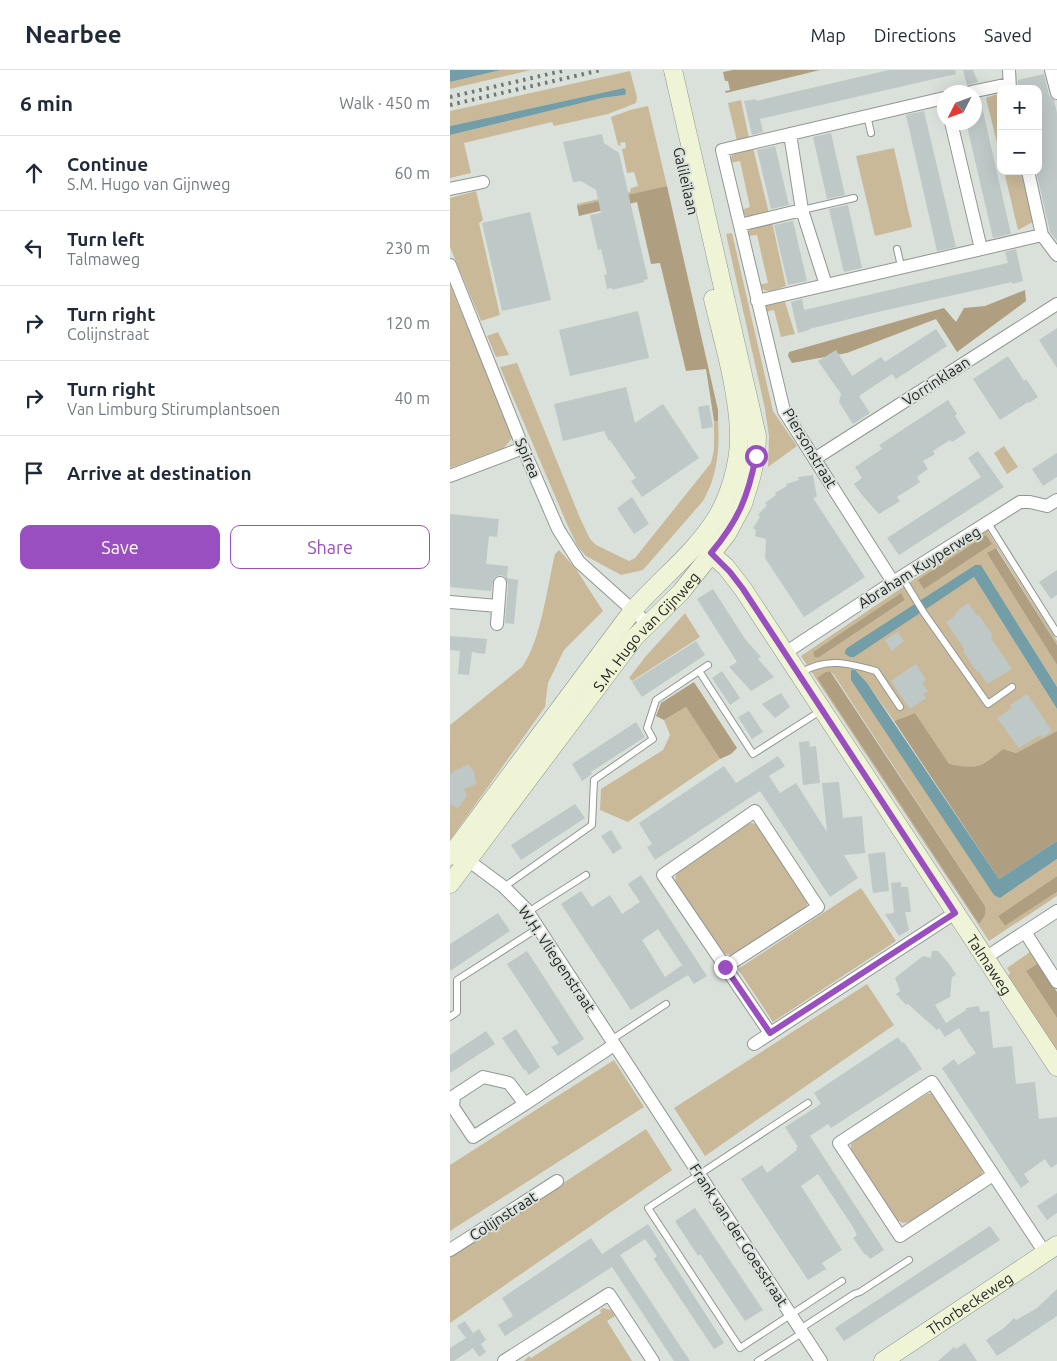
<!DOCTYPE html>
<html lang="en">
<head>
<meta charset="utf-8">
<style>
	:root { --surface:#fff; --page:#f6f6f7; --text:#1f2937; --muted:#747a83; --line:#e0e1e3; --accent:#9a4fc1 }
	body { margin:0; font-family:Ubuntu,sans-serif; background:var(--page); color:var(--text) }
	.controls { position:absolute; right:15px; top:15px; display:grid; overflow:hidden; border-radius:10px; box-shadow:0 5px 20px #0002 }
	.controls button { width:45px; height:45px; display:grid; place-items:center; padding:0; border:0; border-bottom:1px solid var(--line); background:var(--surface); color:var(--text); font:25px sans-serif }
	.compass { position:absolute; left:487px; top:15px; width:45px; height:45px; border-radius:50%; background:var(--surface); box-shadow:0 5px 20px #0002; rotate:228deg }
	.stop { position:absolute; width:15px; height:15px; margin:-11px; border:4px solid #9a4fc1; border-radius:50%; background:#fff }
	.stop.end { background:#9a4fc1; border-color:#fff; box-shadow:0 1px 5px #0008 }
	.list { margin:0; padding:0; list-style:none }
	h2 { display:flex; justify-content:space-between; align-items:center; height:65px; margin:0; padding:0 20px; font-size:21px }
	h2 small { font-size:16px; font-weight:400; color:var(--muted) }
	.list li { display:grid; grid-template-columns:32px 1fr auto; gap:15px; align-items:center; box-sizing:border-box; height:75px; padding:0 20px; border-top:1px solid var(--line) }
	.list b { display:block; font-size:19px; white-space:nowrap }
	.list p { margin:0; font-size:16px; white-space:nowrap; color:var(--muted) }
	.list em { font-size:16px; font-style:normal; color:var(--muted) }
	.actions { display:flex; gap:10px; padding:15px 20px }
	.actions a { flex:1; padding:11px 0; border:1px solid var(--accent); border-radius:10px; text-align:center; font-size:18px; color:var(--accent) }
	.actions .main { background:var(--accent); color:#fff }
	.icon { flex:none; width:28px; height:28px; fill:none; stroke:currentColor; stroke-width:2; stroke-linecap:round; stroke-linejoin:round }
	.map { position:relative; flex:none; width:607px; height:1291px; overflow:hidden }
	header { display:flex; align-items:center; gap:30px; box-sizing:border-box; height:70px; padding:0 25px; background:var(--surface); border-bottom:1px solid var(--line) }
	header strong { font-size:24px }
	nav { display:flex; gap:28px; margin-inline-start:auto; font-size:18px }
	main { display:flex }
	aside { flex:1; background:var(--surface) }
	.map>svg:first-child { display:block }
	.green { fill:#cab999; fill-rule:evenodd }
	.forest { fill:#af9e7f }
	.water { fill:#739da7 }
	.building { fill:#bec8c6; fill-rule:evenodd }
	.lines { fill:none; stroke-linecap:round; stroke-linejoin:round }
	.lane-casing { stroke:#909791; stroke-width:8 }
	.street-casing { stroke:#909791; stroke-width:14 }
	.secondary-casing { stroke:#909791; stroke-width:19 }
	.lane { stroke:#fff; stroke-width:6 }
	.street { stroke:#fff; stroke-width:12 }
	.secondary { stroke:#eff4d7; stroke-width:18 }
	.rail { stroke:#727773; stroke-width:4; stroke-dasharray:2.5 5; stroke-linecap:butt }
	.route { stroke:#9a4fc1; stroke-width:6 }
	.labels { text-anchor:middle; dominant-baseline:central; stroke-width:4; stroke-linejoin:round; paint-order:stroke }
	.street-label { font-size:15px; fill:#242725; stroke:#dae1db }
</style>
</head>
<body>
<header>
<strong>Nearbee</strong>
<nav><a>Map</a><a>Directions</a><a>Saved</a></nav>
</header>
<main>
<aside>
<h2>6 min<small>Walk · 450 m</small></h2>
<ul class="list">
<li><svg class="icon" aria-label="ahead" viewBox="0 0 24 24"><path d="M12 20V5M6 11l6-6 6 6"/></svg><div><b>Continue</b><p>S.M. Hugo van Gijnweg</p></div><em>60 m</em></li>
<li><svg class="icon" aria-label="left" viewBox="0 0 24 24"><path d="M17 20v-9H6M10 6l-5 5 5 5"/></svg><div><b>Turn left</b><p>Talmaweg</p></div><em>230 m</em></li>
<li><svg class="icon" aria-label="right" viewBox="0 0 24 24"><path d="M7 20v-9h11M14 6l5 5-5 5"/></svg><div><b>Turn right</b><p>Colijnstraat</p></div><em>120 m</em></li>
<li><svg class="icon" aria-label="right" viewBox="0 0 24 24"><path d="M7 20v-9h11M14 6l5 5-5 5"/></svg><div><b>Turn right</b><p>Van Limburg Stirumplantsoen</p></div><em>40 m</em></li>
<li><svg class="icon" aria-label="arrive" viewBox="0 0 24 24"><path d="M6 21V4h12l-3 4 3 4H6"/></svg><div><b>Arrive at destination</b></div></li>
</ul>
<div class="actions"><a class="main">Save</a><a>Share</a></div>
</aside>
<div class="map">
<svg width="607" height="1291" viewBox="0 0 607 1291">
	<rect width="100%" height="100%" fill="#dae1db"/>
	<path class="green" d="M51,0H81L0,19V12Z
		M180,1L187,27L186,33L158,44L104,56L102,52L14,73L21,103L0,108V65L152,28L175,25L174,18L0,56V41Z
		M550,23L551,24V89L536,28Z
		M291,30L299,68L287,71L278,33Z
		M198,36L217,116L127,136V134L180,122L181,118L188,116L184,102L177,103L172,79L176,78L175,72L170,73L171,76L168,75L161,47L180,40Z
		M303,78L319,143C308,145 297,152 291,140L300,137L290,91L280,93L282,85Z
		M444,78L462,157L425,166L406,86Z
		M554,101H571L583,152L568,160Z
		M26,121L33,150L29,153L50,245L31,251L0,177V128Z
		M322,152L336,216C325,220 315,225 308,215L318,213L307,165L298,166V161L301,158Z
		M282,163L323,341L347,376L318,397L319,366L315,339L276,164Z
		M0,215L63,367L54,378L0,398Z
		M334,229L345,264L331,267L324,240L315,242L316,235Z
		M48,262L59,285L46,287L37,266Z
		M67,293L130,448L140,469L146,475L179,491L185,488L261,393L264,380V351H268C270,379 267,407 253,431L193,500L171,505L136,486L128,477L117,454L50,297Z
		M554,376L568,397L557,404L544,383Z
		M537,460L607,571V575L547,478L538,483L607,595V617L531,495H525L395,581L468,543L524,507L607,639V661L566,683L553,679C531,697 528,700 499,695L465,643L444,651L417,613L550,828L607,789V806L548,846L555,856L607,822V826L539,871L351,586ZM451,524L455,530L368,588L364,587L363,582ZM380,601L384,605L535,836C537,843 534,849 529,854L367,608L375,602Z
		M109,480L126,499L153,541L114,580L98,613L95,637L0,770V655L72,597C91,571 97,517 105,484Z
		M235,543L250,567L182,611L179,608L196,586Z
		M236,637L270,689L178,752L150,740L151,719L213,680L220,665L214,650Z
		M302,753L308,755L357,829V835L353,839L283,885L272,883L225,812L226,805L228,800L297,754Z
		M411,818L446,871L323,952L288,899Z
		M580,882L588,893L576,901L607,948V982L557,907L560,903L557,898Z
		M417,914L444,955L255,1086L224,1038Z
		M164,990L194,1037L0,1161V1095Z
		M482,1023L486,1027L531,1097L533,1101L530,1107L459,1152L453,1153L447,1150L401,1082V1074L405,1070L477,1024Z
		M196,1059L222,1100L0,1253V1187Z
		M153,1238L161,1240L165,1246L157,1251L182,1291H74L79,1286L81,1288L151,1243L150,1240Z"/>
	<path class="forest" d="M283,0H370L276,23L275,21L280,20L278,11H275L273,2Z
		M217,116L268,340V351H264L256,299L236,301L210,193L201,194L187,132L129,146L127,136Z
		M575,220L576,231L507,282L486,249L397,283L342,293L338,286L339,282L494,238L506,252L514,238L535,236Z
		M536,465L542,474L474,519L468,510Z
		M546,478L607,575V595L537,483Z
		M451,523L455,530L368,588L364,587L363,582Z
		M380,601L535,836C537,843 534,849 529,854L367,608L375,602Z
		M244,612L287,678L281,684L270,689L236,637L214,650L206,646L211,633Z
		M465,643L499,694C528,700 531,697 553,679L566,683L607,661V771L549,809L444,651Z
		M607,806V822L555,856L548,846Z
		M588,893L607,922V948L576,901Z"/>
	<path class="water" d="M0,0H51L0,12Z
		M174,18L176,21L175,25L152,28L0,65V56Z
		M525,495H531L607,617V639L524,507L404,587H400L395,584V581L397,578Z
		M401,600H405L417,613L549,809L607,771V789L550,828L544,825L401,610Z"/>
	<path class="building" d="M439,0H505L506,4L310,49L313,62L302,65L294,31L306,29V31Z
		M513,0H523L528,12L517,15Z
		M594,4L599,25L604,30L607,43V171L600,162L586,101H588V19H568V10Z
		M530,28L561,164L543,168L516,52H524V30Z
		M474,41L506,177L487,181L456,45Z
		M381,63L395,125L377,129L363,67Z
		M152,64L154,73L169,83L198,209L194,210V212L162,220V218L157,219L154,205L157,204L151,179L148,180L140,145L151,143L146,120L131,111L123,112L113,72Z
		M325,76L339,135L321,139L307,80Z
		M398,135L412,198L394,202L379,139Z
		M80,142L101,230L52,241L32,153Z
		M343,151L357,211L338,215L324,155Z
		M566,179L573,211L562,214V212L432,241L359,259V260L348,263L341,232L352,229L354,240L474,212L558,193L555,182Z
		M188,241L199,288L120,306L109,260Z
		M607,258V298L589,270Z
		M486,259L497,276L446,309L442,304L409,326L420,343L403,354L389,332L391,324L368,291L386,280L402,306L431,287L435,292Z
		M558,286L574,311L576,309L588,327L579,333L578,332L550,350L523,309Z
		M176,317L185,353L213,334L249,388L192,427L181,411L186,408L160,370L159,371L154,361L113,371L104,334Z
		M498,330L507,344L505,346L516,363L502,372L500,370L483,381L485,384L473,391L478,399L467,407L470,412L447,427L450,431L429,444L412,425L404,414L412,408L405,397L432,379L429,375Z
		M259,335L263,357L252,359L248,337Z
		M528,381L554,417L449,485L437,468L531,407L518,388Z
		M607,383V407L593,416L582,399Z
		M363,405L367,427L363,428L415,507L354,547L315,488L316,469L305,466L306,460L303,458L310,447L308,445L317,435L315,433L326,425L325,423L337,416L336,414L349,410L348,407Z
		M182,427L199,454L184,464L167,438Z
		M0,444L49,449L47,467L39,466L36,494L58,496L57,508L68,510L64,554L55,553L58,514L54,506L50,505L44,508L41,521L0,517Z
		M607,500V525L601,529L589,512Z
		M263,519L295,569L311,587L308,589L324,607L301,621L279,597L287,592L247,529Z
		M519,533L527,546L529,545L543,566L541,568L562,599L537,614L529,601L527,602L513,581L515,580L496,552L506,545L505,543L509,541L508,540Z
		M448,562L454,571L442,581L435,570Z
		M0,566L37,569L35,584L22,582L19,605L8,604L10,581L0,580Z
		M246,571L255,585L192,627L182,612Z
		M466,594L476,610L472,613L478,621L473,624L476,628L460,639L441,611Z
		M272,601L290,628L280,635L262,608Z
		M331,623L340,637L325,648L312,634Z
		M577,624L602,661L592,668L590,665L569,678L547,648L562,638L560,635Z
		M299,641L313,662L302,669L288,647Z
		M186,652L195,667L141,702L142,704L132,711L122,694Z
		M359,671L360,677L366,676L370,713L353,715L349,672Z
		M328,686L335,696L319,706L330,723L346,713L377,762L372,713L389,712L393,748L412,746L415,783L394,785L408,808L380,827L310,721L205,790L197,777L202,774L189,753L274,696L286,713Z
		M19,694L24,702L26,714L14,719L17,726L8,738L0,734V707L2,702Z
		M125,734L135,748L71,790L61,775Z
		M161,760L172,778L163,784L151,766Z
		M435,782L439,821L423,823L418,784Z
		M191,805L257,906L244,914L238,905L181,940L111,834L131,821L142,837L160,825L172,844L190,832L178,814ZM208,859L232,895L215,907L192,870Z
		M451,812V817H458L461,842H455L459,860L449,866L435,844L444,843L441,813Z
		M48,843L60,861L0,901V874Z
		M77,881L134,969L108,986L101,977L109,973L57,894Z
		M482,881H488L500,895L506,905L502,907L500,927L485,935L496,953L516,940V938L529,936L530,942L539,941L543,978L562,976L566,1014L585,1012L589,1049L607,1047V1094L601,1098L595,1089L574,1104L579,1112L571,1118L492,998L504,989L508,995L526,983L520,975L509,958L495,967L489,958L487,960L458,934L456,935L446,924L450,921L445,908L473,886L481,888Z
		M66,959L90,997L79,1005L75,999L74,1000L52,968Z
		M36,961L45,974L0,1003V985Z
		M448,967L452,973L454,972L472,999L381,1058L378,1054L360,1066L434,1180L420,1189L416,1184L415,1185L403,1168L407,1165L403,1157L368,1104L351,1116L392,1180L372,1193L376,1199L358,1210L291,1109L312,1095L317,1103L347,1080L346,1078L348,1077L335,1057L371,1034L364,1023Z
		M607,1123V1143L597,1150L587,1136Z
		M245,1138L313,1240L295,1251L250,1184L248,1186L225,1151Z
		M198,1154L274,1273L264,1279L204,1189L207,1186L195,1169L170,1185L240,1291H224L162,1197L55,1266L48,1255L63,1246L52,1228L141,1168L152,1184Z
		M540,1156L550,1170L394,1271L385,1258Z
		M607,1219V1246L547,1286L536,1270L555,1257L564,1248L566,1250L587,1238Z
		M15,1251L23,1263L29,1259L36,1270L31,1274L36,1282L29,1287L23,1278L4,1291H0V1278L16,1268L7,1256Z
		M515,1273L527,1291H488L504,1277L506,1279Z"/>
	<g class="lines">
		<defs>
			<path id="lane" d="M417,45L421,63
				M352,140L404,128
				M447,179L451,196
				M538,453L607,563
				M452,507L474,543L538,634L562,617
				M249,601L303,684L372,640
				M350,603C377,587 398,593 426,601L450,637
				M54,817L142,755L144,710L203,669L197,658L206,630L258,595
				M78,842L136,805
				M0,947L7,942V910L88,858
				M161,970L216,934
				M358,1033L198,1138L290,1278L392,1211
				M350,1259L404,1224L410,1222L459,1190
				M308,1291L352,1263"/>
			<path id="street" d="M559,0L560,19
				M601,0L607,23
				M521,22L559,14
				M501,52L531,179
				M340,64L352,140L376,215
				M578,101L592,165L607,185
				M0,119L33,112
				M290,155L352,140
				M0,195L73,378L108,459L129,492L198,554
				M307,231L592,165
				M366,388L607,234
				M0,406L73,378
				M443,512L334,341L272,80L494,28
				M0,532L48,536
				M47,554L50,513
				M335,583L443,512L570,432H580L597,436L607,430
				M19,791L54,817L76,839L371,1291
				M575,862L607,912
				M535,888L607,841
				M275,897L368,837L305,741L213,805L320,963
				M304,974L505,843
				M33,1007L59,1013L75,1034L23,1067L3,1037L4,1026Z
				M75,1034L164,975
				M543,1105L450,1166L389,1073L482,1012L595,1183
				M0,1180L107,1111
				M54,1291L159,1224L203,1291"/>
			<g id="secondary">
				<path id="s1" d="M252,476L276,497L293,519L607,997"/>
				<path d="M0,786L183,540C209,510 241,486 263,453C279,430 290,392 289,363C288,321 273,270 263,229"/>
				<path id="s2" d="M0,814L185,567L231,522L277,464L293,434L301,408L306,386L307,366L223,0"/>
				<path id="s3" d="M433,1291L607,1175"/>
			</g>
		</defs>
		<use href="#lane" class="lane-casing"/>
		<use href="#street" class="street-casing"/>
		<use href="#secondary" class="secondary-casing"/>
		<use href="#lane" class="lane"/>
		<use href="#street" class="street"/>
		<use href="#secondary" class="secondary"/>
		<path class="rail" d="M0,27L116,0
			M0,35L151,0"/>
	</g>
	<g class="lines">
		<path class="route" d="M275,897L320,963L505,843L293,519L280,502L261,483C288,451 298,427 306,386"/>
	</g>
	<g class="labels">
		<g class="street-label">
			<text transform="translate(236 111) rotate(77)">Galileïlaan</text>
			<text transform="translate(486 311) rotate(-33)">Vorrinklaan</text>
			<text transform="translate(360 378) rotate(59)">Piersonstraat</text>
			<text transform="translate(78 388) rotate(67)">Spirea</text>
			<text transform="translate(469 497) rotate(-32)">Abraham Kuyperweg</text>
			<text stroke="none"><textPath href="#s2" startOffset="320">S.M. Hugo van Gijnweg</textPath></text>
			<text transform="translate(107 889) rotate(56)">W.H. Vliegenstraat</text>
			<text stroke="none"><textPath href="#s1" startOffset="509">Talmaweg</textPath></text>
			<text transform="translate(53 1146) rotate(-33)">Colijnstraat</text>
			<text transform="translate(289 1165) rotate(57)">Frank van der Goesstraat</text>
			<text stroke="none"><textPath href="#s3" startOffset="104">Thorbeckeweg</textPath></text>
		</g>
	</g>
</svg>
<div class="controls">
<button>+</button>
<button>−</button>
</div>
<svg class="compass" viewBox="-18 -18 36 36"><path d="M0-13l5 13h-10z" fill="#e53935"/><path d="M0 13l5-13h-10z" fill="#747a83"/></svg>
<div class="stop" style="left:306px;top:386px"></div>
<div class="stop end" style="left:275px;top:897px"></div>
</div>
</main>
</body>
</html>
